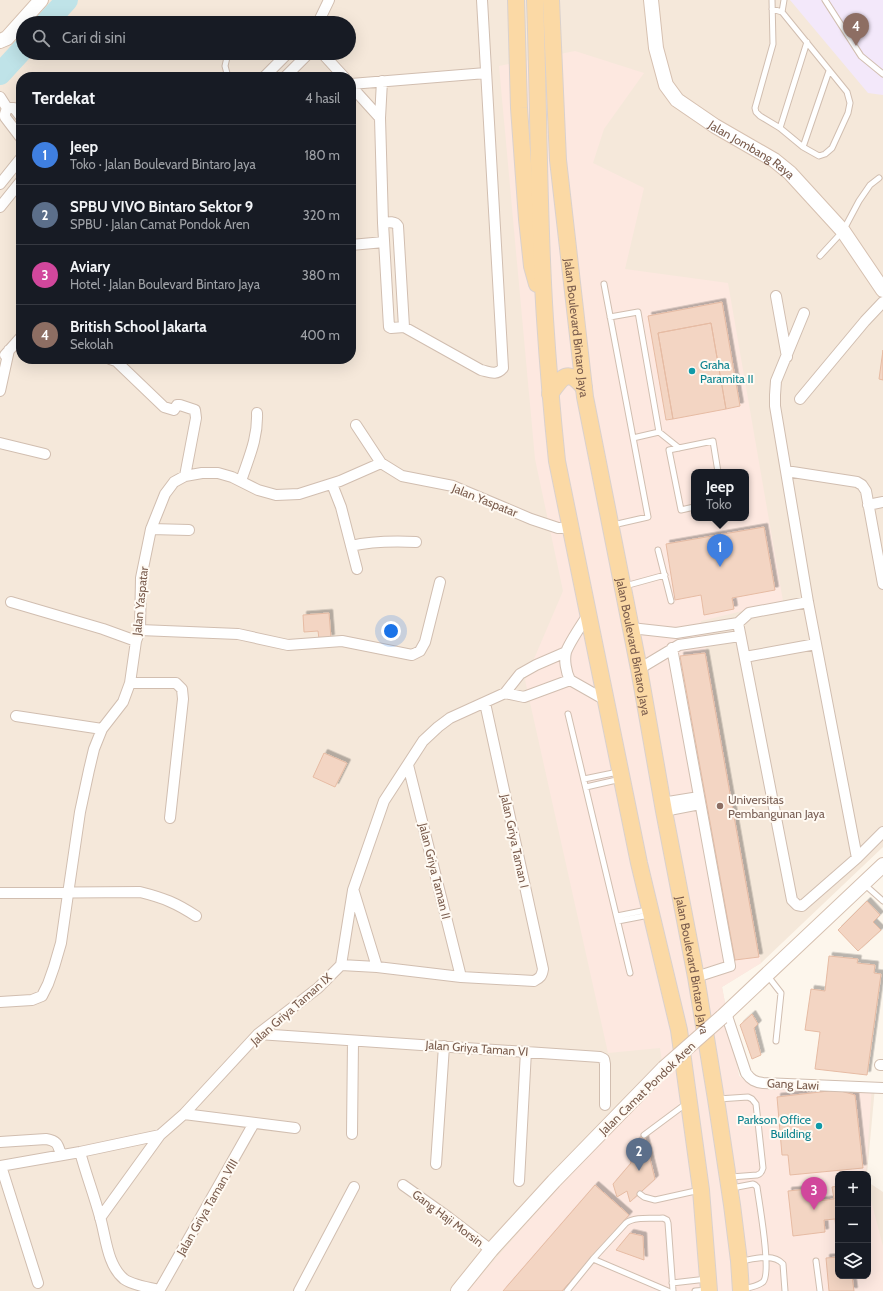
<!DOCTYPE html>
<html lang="id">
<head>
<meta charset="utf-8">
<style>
	:root { --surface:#171b24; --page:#20242c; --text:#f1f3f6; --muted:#9ea1a6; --line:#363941; --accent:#d93025 }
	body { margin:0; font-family:Cabin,sans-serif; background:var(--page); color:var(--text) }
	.controls { position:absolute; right:12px; bottom:12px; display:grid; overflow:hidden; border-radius:8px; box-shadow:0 4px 16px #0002 }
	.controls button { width:36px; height:36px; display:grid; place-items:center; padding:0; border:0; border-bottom:1px solid var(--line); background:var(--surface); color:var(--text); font:20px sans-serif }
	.you { position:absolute; left:391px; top:631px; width:14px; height:14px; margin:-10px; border:3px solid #fff; border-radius:50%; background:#1a73e8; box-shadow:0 0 0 6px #1a73e833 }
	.badge { display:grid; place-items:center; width:26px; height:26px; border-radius:50%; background:var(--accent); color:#fff; font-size:13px; font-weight:700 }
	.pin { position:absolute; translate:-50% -33px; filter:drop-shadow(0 1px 2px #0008) }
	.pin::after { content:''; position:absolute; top:21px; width:14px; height:12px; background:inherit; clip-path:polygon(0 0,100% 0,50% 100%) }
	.popup { position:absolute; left:691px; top:469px; width:58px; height:52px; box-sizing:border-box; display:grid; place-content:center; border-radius:8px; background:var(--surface); filter:drop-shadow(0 1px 3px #0005); font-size:13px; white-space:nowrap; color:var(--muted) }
	.popup b { font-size:15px; color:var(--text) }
	.popup::after { content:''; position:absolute; left:50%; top:100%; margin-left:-8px; border:8px solid transparent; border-top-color:var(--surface) }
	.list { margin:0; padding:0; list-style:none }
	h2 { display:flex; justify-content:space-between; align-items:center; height:52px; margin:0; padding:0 16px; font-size:17px }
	h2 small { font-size:13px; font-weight:400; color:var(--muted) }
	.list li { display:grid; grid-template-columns:26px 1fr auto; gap:12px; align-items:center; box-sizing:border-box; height:60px; padding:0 16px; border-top:1px solid var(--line) }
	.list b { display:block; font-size:15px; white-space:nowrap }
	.list p { margin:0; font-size:13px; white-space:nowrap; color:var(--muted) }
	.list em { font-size:13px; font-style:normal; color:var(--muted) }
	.icon { flex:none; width:22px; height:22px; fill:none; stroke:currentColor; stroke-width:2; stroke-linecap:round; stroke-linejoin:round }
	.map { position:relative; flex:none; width:883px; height:1291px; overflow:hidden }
	.search { position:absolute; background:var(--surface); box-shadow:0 4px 16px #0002; left:16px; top:16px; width:340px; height:44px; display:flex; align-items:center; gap:10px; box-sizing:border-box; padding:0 14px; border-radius:22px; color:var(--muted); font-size:15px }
	.panel { position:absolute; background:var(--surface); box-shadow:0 4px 16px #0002; left:16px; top:72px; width:340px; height:292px; border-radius:16px }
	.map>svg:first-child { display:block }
	.residential { fill:#f5e8da; fill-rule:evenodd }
	.commercial { fill:#fde8e0; fill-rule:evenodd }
	.education { fill:#f3e8fa }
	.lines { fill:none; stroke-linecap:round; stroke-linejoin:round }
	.river { stroke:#bfe3e8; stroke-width:22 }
	.building { fill:#f3d5c3; stroke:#e6bba3; filter:url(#shadow) }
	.lane-casing { stroke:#d1beb0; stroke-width:7 }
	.street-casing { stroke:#d1beb0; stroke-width:12 }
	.secondary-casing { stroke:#d6c0b0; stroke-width:16 }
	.primary-casing { stroke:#dad1cd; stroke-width:18 }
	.lane { stroke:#fff; stroke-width:5 }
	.street { stroke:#fff; stroke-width:10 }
	.secondary { stroke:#fff; stroke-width:14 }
	.primary { stroke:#fbd9a5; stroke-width:16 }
	.secondary-bridge-casing { stroke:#d6c0b0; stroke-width:16; stroke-linecap:butt }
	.secondary-bridge { stroke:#fff; stroke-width:14 }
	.culture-dot { fill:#0f9aa8; stroke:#fffaf3; stroke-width:1.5 }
	.education-dot { fill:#8d6e63; stroke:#fffaf3; stroke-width:1.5 }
	.labels { text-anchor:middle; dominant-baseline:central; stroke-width:4; stroke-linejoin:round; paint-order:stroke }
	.street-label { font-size:12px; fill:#7a5c4d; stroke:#fffaf3 }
	.culture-label { font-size:12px; fill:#0d838f; stroke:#fffaf3; text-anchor:start }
	.education-label { font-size:12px; fill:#785e54; stroke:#fffaf3; text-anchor:start }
</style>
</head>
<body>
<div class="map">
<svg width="883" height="1291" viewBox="0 0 883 1291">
	<defs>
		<filter id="shadow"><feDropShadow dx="3.5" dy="-3.5" stdDeviation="0" flood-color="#0004"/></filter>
	</defs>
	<rect width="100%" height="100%" fill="#fdf6ec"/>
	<path class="residential" d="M0,0H883V847L761,963L722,987L739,1076L755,1087L872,1085L875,1087L867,1174H838V1276H868V1182L883,1192V1291H0ZM23,23H349V53H23ZM21,77H351V359H21ZM694,472H746V518H694Z"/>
	<path class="commercial" d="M575,51L644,73L604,129L593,163L644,188L625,269L728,283L783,601L701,621L761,963L722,987L739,1076L755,1087L872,1085L866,1174H838V1276H868V1189L883,1246V1291H467L663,1069L660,1048L608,1053L525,680L563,591L535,459L499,66ZM694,472H746V518H694Z"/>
	<path class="education" d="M790,0H883V95L868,93Z"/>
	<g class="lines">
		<path class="river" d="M46,23L67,0
			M0,74L23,49"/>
	</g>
	<path class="building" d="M722,302L740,406L726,409L711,323L658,333L673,419L666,420L648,316Z
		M711,323L726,409L673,419L658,333Z
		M883,350V380L879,379Z
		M764,527L775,590L732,598L734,609L704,615L701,595L675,600L666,544Z
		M329,613L331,638L319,639L318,631L304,632L303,615Z
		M705,653L759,957L735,960L680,656Z
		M324,753L347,763L335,787L313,777Z
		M867,901L880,915L873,922L881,930L858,951L838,930Z
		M829,956L858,959L857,963L875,965L874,973L881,974L867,1075L815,1069L820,1032L805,1030L811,989L825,991Z
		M752,1014L758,1024L754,1028L761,1055L752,1059L740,1025Z
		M837,1090L855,1095L863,1168L790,1175L788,1155H782L777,1097Z
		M644,1135L655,1179L630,1202L627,1191L617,1197L613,1184L631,1163L629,1147Z
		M595,1185L629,1215L562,1291H503Z
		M838,1186V1229L836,1230L835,1219L824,1220L825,1232L793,1236L788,1191L818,1188L819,1201L834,1199L832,1187Z
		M630,1233L643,1236L644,1260L616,1250Z
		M838,1257V1276H852L854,1291H829L826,1258Z"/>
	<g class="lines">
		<defs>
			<path id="lane" d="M825,0L861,56L883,74
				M772,9L782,12L847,92L850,103L848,113L832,148L825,154L819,156L803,147L780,128L760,116L756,112L755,108L773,44L772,0
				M782,12L784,0
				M228,77L225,66L228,53
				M780,128L807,42
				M803,147L829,71
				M820,256L843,231L859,201L870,185L879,178
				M604,284L648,517L613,525
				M610,317L638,312L659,432L633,438
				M659,432L679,448
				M694,507L681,510L669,450L713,441L718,472
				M658,550L671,601
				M625,586L665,575
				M568,714L630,973
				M584,779L618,772
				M586,787L621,779
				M864,884L883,901
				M617,916L647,910
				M618,921L649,915
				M767,975L781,993L776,1041
				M718,1099L748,1097L752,1099L756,1104L763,1168C762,1172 761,1174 757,1175L731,1177
				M644,1135L687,1103
				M732,1188L753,1184L755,1185L757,1187C759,1202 772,1273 763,1282C758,1286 748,1288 742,1289
				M640,1194L644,1197L655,1200L700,1190
				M593,1259L668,1291
				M741,1261C754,1259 773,1253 783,1264L785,1291
				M816,1261L820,1291
				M672,1283L707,1279
				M567,1291L593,1259L626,1223C635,1216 652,1219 663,1218L667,1220L668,1223L673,1291
				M695,1291L708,1290"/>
			<path id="street" d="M318,23L329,0
				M322,53L344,77
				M264,77L288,53
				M285,77L309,53
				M382,81L380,118L383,223L389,327L391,328L404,327L481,370C490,372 496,376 503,368L482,0
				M351,84L486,73
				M351,86L380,118
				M0,97L7,108H14L21,117
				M7,108L5,114V117L21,138
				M0,184L21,158
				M0,207L21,181
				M383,223C389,222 395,221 398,226L404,327
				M351,245L384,242
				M776,296L787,357
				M804,313L776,381L775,395V406L808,602L857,858
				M5,355L21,337
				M110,359L116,361L164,407L174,410L177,405H180L195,410L196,418L185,476
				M0,391L9,350
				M800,399L865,321L883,302
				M356,425L381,463
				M0,443L45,454
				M786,471L857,482L862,485L866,491L883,584
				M241,481C249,457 258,438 257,413
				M332,484L341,507L357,569
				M868,505L883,502
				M151,529L189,530
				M351,546C372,541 393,541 416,542
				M11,602L103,629L136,641
				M589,613C583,623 570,641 566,652C564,660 566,672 570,680L607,701
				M738,623L792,900L797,905L802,906L857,858L883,832
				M631,628L676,633L738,623L749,613L808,602
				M140,630L238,634L288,645L342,641L412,655L420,651L425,642L440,582
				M672,648L730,966L696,977
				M745,657L816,644
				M639,669L679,645L740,636
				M130,683H176L182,689L183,699L170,818
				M505,693L524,697L570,680
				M16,716L102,729
				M408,765L461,977
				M662,803L699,797
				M664,811L700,804
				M354,892L377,967
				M0,893L140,892C164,898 176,903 196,916
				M341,965L377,967L461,977L534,981C540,978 542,976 543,969L485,703
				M0,1002L32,1000L42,996L48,984L54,967L61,943L68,894L80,812L89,770L94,749L102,729L123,702L130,683L136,641L140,630L141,578L151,529L165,494L174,482L185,476L202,473H218L232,477L258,490L276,495L299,494L340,481L381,463L402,476L453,486L531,519L558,528H570
				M726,1013L746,1073C751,1080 755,1082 763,1083L883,1088
				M258,1034L600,1057L604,1059L605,1064V1105
				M880,1065H883
				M184,1114L295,1128
				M352,1134L353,1041
				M0,1142L46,1139C58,1141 58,1145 61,1155
				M80,1152C86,1174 94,1195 100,1217C106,1237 107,1265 124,1279C132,1285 150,1288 160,1290
				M436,1164L444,1046
				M0,1166L80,1152L160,1135
				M1,1166L38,1283
				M519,1181L526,1051
				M403,1185L448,1217L491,1250
				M100,1218L160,1135L184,1114L258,1034L318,988L341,965L353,890L384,801L423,741L438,727L450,718L505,693L520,674L536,665L566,652
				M159,1291L254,1123
				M299,1291L354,1187"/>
			<g id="secondary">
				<path id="s1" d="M651,0L656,48L666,85L677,100L715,126L774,160L790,173L843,231L883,290"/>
				<path d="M0,41L7,38L41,0"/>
				<path d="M722,1017L883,865"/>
				<path d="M458,1291L491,1250L554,1181L664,1068"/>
			</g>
			<g id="primary">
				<path d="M516,0L519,108L527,219L532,266L537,284"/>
				<path d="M535,0C539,106 538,213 545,319C548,366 552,413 557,461L639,863L679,1030L701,1190L709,1291"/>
				<path id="s2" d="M551,0L558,160L585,397L639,669L664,811L696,977L716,1099L732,1205L739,1261L741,1291"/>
				<path d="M550,394C562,377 568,367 584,388"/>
			</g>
		</defs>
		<use href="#lane" class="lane-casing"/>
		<use href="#street" class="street-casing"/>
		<use href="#secondary" class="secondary-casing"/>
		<use href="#primary" class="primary-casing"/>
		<use href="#lane" class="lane"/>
		<use href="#street" class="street"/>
		<use href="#secondary" class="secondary"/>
		<use href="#primary" class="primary"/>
		<defs>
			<path id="secondary-bridge" d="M664,1068L722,1017"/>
		</defs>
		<use href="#secondary-bridge" class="secondary-bridge-casing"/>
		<use href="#secondary-bridge" class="secondary-bridge"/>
	</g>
	<g class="culture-dot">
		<circle cx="692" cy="371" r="4"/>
		<circle cx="819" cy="1126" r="4"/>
	</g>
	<circle class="education-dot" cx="720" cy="806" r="4"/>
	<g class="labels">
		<g class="street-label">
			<text stroke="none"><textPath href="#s1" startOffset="195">Jalan Jombang Raya</textPath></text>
			<text stroke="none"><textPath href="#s2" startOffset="329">Jalan Boulevard Bintaro Jaya</textPath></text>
			<text transform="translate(485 500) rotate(22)">Jalan Yaspatar</text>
			<text transform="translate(140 601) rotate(-84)">Jalan Yaspatar</text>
			<text stroke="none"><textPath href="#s2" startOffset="653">Jalan Boulevard Bintaro Jaya</textPath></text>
			<text transform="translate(515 841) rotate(78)">Jalan Griya Taman I</text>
			<text transform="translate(435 871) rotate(76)">Jalan Griya Taman II</text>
			<text stroke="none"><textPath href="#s2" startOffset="977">Jalan Boulevard Bintaro Jaya</textPath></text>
			<text transform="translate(291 1009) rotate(-41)">Jalan Griya Taman IX</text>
			<text transform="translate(477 1048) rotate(4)">Jalan Griya Taman VI</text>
			<text transform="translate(793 1084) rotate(3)">Gang Lawi</text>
			<text transform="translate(647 1088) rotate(-44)">Jalan Camat Pondok Aren</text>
			<text transform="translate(207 1207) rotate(-60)">Jalan Griya Taman VIII</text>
			<text transform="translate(448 1218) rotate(37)">Gang Haji Morsin</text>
		</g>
		<g class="culture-label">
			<text x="700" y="364">Graha<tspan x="700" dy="14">Paramita II</tspan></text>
			<text x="811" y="1119" text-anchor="end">Parkson Office<tspan x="811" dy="14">Building</tspan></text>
		</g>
		<g class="education-label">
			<text x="728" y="799">Universitas<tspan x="728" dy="14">Pembangunan Jaya</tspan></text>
		</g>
	</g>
</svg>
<div class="controls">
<button>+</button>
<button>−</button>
<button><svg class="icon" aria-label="layers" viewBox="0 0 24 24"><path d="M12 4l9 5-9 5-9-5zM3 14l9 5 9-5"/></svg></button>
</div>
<div class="you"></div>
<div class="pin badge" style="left:720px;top:567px;background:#3f7fe0">1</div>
<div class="popup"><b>Jeep</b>Toko</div>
<div class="pin badge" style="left:639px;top:1171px;background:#5c6f8a">2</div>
<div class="pin badge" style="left:814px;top:1210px;background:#d1479c">3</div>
<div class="pin badge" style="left:856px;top:46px;background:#8d6e63">4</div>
<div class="search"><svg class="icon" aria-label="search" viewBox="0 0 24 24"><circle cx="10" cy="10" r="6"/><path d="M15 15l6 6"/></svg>Cari di sini</div>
<section class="panel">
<h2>Terdekat<small>4 hasil</small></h2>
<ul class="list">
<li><span class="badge" style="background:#3f7fe0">1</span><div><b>Jeep</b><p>Toko · Jalan Boulevard Bintaro Jaya</p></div><em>180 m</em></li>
<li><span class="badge" style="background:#5c6f8a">2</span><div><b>SPBU VIVO Bintaro Sektor 9</b><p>SPBU · Jalan Camat Pondok Aren</p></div><em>320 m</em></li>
<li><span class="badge" style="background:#d1479c">3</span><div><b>Aviary</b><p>Hotel · Jalan Boulevard Bintaro Jaya</p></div><em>380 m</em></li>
<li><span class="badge" style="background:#8d6e63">4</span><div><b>British School Jakarta</b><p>Sekolah</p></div><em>400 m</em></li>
</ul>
</section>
</div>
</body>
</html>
